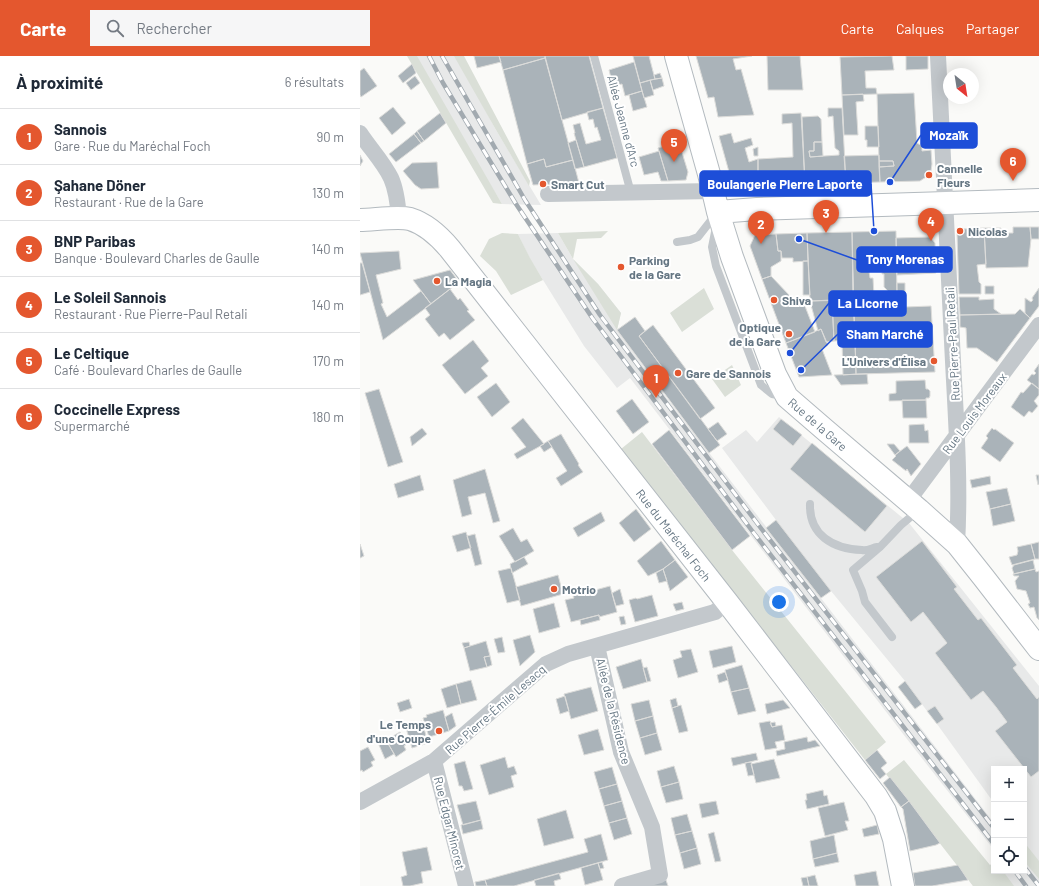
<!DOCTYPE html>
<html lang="fr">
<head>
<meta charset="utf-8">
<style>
	:root { --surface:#fff; --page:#f6f6f7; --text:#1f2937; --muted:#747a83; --line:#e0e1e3; --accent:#e4572e }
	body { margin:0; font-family:Barlow,sans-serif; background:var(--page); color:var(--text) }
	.controls { position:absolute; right:12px; bottom:12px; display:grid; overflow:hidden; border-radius:0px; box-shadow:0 4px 16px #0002 }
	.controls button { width:36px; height:36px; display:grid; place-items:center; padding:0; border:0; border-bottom:1px solid var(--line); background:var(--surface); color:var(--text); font:20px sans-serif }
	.compass { position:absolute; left:583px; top:12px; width:36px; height:36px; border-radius:50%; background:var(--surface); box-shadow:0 4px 16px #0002; rotate:150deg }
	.you { position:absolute; left:419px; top:546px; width:14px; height:14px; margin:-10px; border:3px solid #fff; border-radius:50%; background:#1a73e8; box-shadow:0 0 0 6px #1a73e833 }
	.badge { display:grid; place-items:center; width:26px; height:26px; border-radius:50%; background:var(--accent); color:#fff; font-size:13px; font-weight:700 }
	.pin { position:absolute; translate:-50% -33px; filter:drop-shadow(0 1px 2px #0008) }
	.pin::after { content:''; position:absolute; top:21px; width:14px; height:12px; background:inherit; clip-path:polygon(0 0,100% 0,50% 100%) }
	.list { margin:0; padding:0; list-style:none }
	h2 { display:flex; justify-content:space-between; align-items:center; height:52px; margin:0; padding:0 16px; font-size:17px }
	h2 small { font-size:13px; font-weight:400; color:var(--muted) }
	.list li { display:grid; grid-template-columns:26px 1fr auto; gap:12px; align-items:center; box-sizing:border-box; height:56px; padding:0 16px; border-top:1px solid var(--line) }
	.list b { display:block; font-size:15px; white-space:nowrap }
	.list p { margin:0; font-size:13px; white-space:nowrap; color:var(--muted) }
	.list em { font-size:13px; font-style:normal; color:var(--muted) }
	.icon { flex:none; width:22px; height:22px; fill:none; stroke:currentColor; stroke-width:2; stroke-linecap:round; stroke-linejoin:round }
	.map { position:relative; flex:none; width:679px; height:830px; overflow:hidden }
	header { display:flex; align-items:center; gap:24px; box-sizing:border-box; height:56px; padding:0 20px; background:var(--accent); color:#fff }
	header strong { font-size:19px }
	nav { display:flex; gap:22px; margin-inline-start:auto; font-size:14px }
	.search { width:280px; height:36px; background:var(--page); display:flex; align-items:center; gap:10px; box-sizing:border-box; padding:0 14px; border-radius:0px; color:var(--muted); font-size:15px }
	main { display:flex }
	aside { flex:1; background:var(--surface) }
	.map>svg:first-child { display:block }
	.built { fill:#e8e9e9 }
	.green { fill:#dadfd7 }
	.building { fill:#aab3b9; stroke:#dcdcda }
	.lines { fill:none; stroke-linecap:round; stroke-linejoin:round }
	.secondary-casing { stroke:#b3babf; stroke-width:24 }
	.lane { stroke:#c3c8cc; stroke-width:8 }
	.street { stroke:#c3c8cc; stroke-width:16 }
	.secondary { stroke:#fff; stroke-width:22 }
	.rail-casing { stroke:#a2aab0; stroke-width:4.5 }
	.rail { stroke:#fff; stroke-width:3; stroke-dasharray:9; stroke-linecap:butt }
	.poi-dot { fill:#e4572e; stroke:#fff; stroke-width:1.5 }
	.labels { text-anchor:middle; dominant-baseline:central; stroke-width:4; stroke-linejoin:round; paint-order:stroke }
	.street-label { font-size:12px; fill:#657683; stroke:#fff }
	.poi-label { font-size:12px; font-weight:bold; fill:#657683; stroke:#fff; text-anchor:start }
	.leader { fill:none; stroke:#1d4ed8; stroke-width:1.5 }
	.callout-dot { fill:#1d4ed8; stroke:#fff; stroke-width:1.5 }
	.callout { fill:#1d4ed8; stroke:#1d4ed8; stroke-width:1.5 }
	.callout-label { font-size:13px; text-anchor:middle; font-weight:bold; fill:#fff }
</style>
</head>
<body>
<header>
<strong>Carte</strong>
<div class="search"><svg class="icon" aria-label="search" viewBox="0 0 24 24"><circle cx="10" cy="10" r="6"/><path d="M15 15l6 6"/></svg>Rechercher</div>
<nav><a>Carte</a><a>Calques</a><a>Partager</a></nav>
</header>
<main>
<aside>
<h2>À proximité<small>6 résultats</small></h2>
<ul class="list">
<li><span class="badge">1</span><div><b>Sannois</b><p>Gare · Rue du Maréchal Foch</p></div><em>90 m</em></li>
<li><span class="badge">2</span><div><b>Şahane Döner</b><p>Restaurant · Rue de la Gare</p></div><em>130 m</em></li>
<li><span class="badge">3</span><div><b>BNP Paribas</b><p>Banque · Boulevard Charles de Gaulle</p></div><em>140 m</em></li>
<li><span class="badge">4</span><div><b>Le Soleil Sannois</b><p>Restaurant · Rue Pierre-Paul Retali</p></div><em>140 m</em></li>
<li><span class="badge">5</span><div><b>Le Celtique</b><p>Café · Boulevard Charles de Gaulle</p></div><em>170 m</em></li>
<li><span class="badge">6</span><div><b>Coccinelle Express</b><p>Supermarché</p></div><em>180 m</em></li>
</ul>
</aside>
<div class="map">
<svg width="679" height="830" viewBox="0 0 679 830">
	<rect width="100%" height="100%" fill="#fafaf8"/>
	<path class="built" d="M56,0H96L136,74L181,149L142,148L94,69Z
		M198,177L213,203L238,228L261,257L257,274L300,333L634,767V794L550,687L270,322L257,332L224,290L170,203L158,178Z
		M419,361L549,467L679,630V830H613L609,824L634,806V815H664V713H634V747L577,668L584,663L575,650L567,655L545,625L471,535L416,464L362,392L386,374L397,386Z"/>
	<path class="green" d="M47,0H57L142,148L133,147Z
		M94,0H104L170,125L169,130L136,74Z
		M248,175L241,182L217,183L213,203L238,228L261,257L257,274L213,203L198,177Z
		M142,177L158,178L170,202L183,224L151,239L136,215L120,200L129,183Z
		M344,232L354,253L322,276L310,257Z
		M372,309L381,329L365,341L352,323Z
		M282,376L372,494L526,686L505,704L261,393Z
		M544,704L630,809L634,808V815H643L654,830H613L526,718Z
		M664,786L679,805V823L664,805Z"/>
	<path class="building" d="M114,0H139L141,6L117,12Z
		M139,0H185V2L143,14Z
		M185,0H229L243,52L202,64Z
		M273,0H289L295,23L280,27Z
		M336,0H392L373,3L376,14L381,13L394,59L358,61L354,41L348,42Z
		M407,0H440L443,34H408Z
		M532,0L534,14L505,15L506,32H516L517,38L482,39L480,1Z
		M546,0H568V13L546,14Z
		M185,2L213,104L186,111L184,103L167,108L143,14Z
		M274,6L282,35L265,40L262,28L253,30L249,14Z
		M52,8L56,17L43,27L38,20Z
		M4,12L17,30L1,41L0,39V15Z
		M300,17L302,22L295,23L294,19Z
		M55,20L60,27L51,34L46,27Z
		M302,22L304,30L293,34L290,24Z
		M290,24L294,39L284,42L280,27Z
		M282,35L287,51L273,55L269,39Z
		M554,37L557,87L562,90V95L571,94L572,108L571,115L569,119L560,125L520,126L519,111L534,110L533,105H519L517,38Z
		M503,38L504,45L496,46L498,79H484L482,39Z
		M33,51L46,67L32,79L19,62Z
		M243,52L257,102L224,111L214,77H215L213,69L220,67L226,88L241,84L237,71L235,72L233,63L229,64L227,56Z
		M468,52H482L486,127L445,128L442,61L458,60L461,63L462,86H454V95H449L450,101L479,99V95L475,92L473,60L468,61Z
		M80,57L86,67L64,85L57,75Z
		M441,57L445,128L398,129V103L433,101L432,67L422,68V58Z
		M505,70H518L519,91H507V84H505Z
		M57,75L64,85L61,87L54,78Z
		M371,77L374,87L391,82L393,89L385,92L389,106L398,103V129L379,130L371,123L359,80Z
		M54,78L61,87L36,106L29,98Z
		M317,80L328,116L326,124L308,125L298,92L315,87L313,81Z
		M216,84L224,111L215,113L208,87Z
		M454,86H462L463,100L450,101L449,95H454Z
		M398,91V100H394L393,93Z
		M299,95L308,125H301L298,116L284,119L279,101Z
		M0,99L3,105L0,110Z
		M519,99L520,126L486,127L484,100Z
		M184,103L186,111L213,104L219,127L173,129L167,108Z
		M519,105H533L534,110L519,111Z
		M77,106L79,132L61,133L55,129L43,115L52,107Z
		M653,171H670L671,183L668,211L626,212L624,172H641V177H653Z
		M670,171H679V183H671Z
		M624,172L626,208L617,209L619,226L621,228V238H599L597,178L602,173Z
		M536,175L537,243H529V236L524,231V218H522V205H524V202H510L511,211L503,212V215H509L510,222H513L514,240H504V252L494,253L492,176Z
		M492,176L493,244L450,245L447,177Z
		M447,177L448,205L433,206V202H422L421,195H418L416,178Z
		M416,178L418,195H421V205L411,211V220L402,223L390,190L395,179Z
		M570,181L575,187L576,217L537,219L536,182Z
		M39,195L41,213L16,219L23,247L21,248L27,261L61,235L71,248L23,284L0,197Z
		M443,205H448L450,239H443Z
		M0,207H2L10,236L0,239Z
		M90,214L99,226L71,248L53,224Z
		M411,220L430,240L425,243L428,247L433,245H443L455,276L426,287L402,223Z
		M537,227H545V243H537Z
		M625,230H634V238H625Z
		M679,232V250L670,262L665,257V242L671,246L673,244L672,242Z
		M90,233L98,244L100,242L109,254L107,255L115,264L90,284L84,277L79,281L65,263L70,259L65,252Z
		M599,241H619V244L634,243V253L641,258L600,259Z
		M472,244L474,285L466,286L461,273L458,275L450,245Z
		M472,244H493L495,284L474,285Z
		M571,250L575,316L496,318L494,253Z
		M660,253L670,262L637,306L617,292H607L606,272L600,271V259L655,258Z
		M275,261L285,275L279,280L360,389L349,397L257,274Z
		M293,269L355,352L340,363L279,280Z
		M461,273L468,289L462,293L472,319L439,321L426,287Z
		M113,284L129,305L121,312L128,320L105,338L82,309Z
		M495,284L496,318L483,319L482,285Z
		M679,308V333L667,324L672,318L674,319L676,317L674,315Z
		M507,318L508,328L481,329L474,319Z
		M565,324L566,333H568L570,335V340L569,342H566V344L529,345V338L536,337V325Z
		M136,327L150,346L132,361L117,341Z
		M672,327L679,333V339L674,345L678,350L672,357L669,355L664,361L651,351L661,336L663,337Z
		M19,333L43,406L28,411L5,337Z
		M272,343L289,366L273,378L256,355Z
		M542,344H566L567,362H543Z
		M163,362L184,388L157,403L154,398L166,391L151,372Z
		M421,363L442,379L433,390L413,373Z
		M358,366L367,378L357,385L348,373Z
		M564,368L565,375L568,374L569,387H549V369Z
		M62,372L67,378L52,390L50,381Z
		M632,372L634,374L635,373L654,387L640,406L621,392L628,382L626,380Z
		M309,374L390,480L372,494L292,388Z
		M201,378L219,408L218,409L223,416L201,430L196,422L207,415L188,385Z
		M188,385L192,391L184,396L180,390Z
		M452,387L527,450L505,476L430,413Z
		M527,388H534L540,395L535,399Z
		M547,390L561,408L551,420L547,413L546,415L532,404L536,400L535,399Z
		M125,413L140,465L133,467L125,437L108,441L112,458L102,461L93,424Z
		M60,419L64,434L38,442L34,428Z
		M676,419H679V428L678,429Z
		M630,420L631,428L612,432L610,424Z
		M647,432L651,448L630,453L626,436Z
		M651,448L655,465L633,470L630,453Z
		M276,453L291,473L274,486L259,467Z
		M241,456L245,465L218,481L213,472Z
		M416,464L471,535L461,542L406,472Z
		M153,472L161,486L167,483L174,495L155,506L139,480Z
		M106,476L111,492L97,496L92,480Z
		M115,478L122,508L115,510L107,480Z
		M301,485L315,504L303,513L288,520L277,505Z
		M562,485L597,531L594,533L618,564L621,562L657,609L653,612L677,643L679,641V715L671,721L635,675L647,666L636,651L623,635L611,644L575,597L587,587L563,556L551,566L516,521Z
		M679,486V503H675L671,488Z
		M0,488L4,500L0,502Z
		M671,488L675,503L652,509L649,501L657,499L658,495L657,491Z
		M164,501L168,508L152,517L150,508Z
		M315,504L328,521L310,535L303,513Z
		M673,504L675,513L654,518L652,512L654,509Z
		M151,512L160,544L147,547L138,515Z
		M303,513L307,525L299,527L296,517Z
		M675,513L676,516L679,515V564L677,562L674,551L670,552L668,548L670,547L666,535L657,533L655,525L659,520H654L653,518Z
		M198,519L203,538L161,550L156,531Z
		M250,530L257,556L239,561V559L211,566L205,544L214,542L213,540Z
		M260,533L264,548L256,550L252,537Z
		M292,539L298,560L275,566L269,544L276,542L277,543Z
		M322,546L324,553L316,555L313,548Z
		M194,547L200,571L179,577L173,553Z
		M239,559L240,564L221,569L220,564Z
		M264,560L266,568L261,569L259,561Z
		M170,579L175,596L160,610L153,584Z
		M142,581L145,596L138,597L134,583Z
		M126,585L130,600L124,601L127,611L110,615L104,592Z
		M109,586L110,590L104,592L102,587Z
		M372,590L376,606L353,612L349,595Z
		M331,593L338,616L318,622L313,604L322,601L320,595Z
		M130,600L132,609L127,611L124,601Z
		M281,603L287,626L263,633L256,611Z
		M382,609L389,632L371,636L365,614Z
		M287,611L291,625L287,626L283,612Z
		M365,616L368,624L359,627L357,619Z
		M111,624L117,644L101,648L96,628Z
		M545,625L562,648L555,653L538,631Z
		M96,628L101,648L87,652L81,633Z
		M231,631L238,655L211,663L204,638Z
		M389,632L396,655L378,659L371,636Z
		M205,640L209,655L200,658L196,643Z
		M316,642L318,650L312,652L310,644Z
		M49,643L52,652L40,656L37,647Z
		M289,644L293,660L275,665L271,648Z
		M423,644L430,652L407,658L405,648Z
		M321,649L328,675L319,677L312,652Z
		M575,650L584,663L577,668L567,655Z
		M83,654L89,675L69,681L63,662L67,661L66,659Z
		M92,657L96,670L89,675L85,661Z
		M293,660L297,677L280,682L275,665Z
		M62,665L68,687L52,692L46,672L58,668V666Z
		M410,665L412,671L422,669L425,684L415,686L417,692L405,694L399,667Z
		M415,666L416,670L412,671L410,667Z
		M238,673L244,694L224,699L218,679Z
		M40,676L47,688L44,690L46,694L36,701L26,684Z
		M297,677L302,694L285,699L280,682Z
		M447,681L448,686L455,684L460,690L417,700L416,695L425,693L424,686Z
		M26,684L34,698L25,703L19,689Z
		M8,691L15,704L11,706L13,710L3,716L2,714L0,715V695Z
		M517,694L527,707L521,712L526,718L520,723L505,704Z
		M396,697L398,704L373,710L371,702Z
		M145,701L148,712L154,710L157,718L151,720L154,731L129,739L120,709Z
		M414,703L420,722L396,727L391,708Z
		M105,705L113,733L104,735L102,730H99L94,708Z
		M391,706L394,719L388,720L385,707Z
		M314,710L319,726L301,731L297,715Z
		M252,711L257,728L239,733L234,716Z
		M530,721L549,745L541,751L523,727Z
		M319,726L323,743L306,747L301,731Z
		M257,728L262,745L244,750L239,733Z
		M463,734L464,740L467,739L469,748L447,753L445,744H447L446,738Z
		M116,745L121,764L103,769L97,749Z
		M262,745L267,762L249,767L244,750Z
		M356,745L359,758L342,762L339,748Z
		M549,745L580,787L576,789L550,795L543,753L541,751Z
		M484,746L489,765H485L488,774L465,780L458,752Z
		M206,754L214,782L184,790L177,763Z
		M327,758L332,775L315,779L311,762Z
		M267,762L272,778L254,784L249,767Z
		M121,764L123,773L103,778L101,769Z
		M517,769L519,778L504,781L502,773Z
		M332,775L337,792L320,797L315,779Z
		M354,776L361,805L355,806L348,778Z
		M241,778L248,804L154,830H127L125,824L228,796L224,783Z
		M474,779L477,797L453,803L450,785Z
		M67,791L72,814L61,816L63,827L50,830H43L41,821L47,819L42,796Z
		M337,792L341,808L324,813L320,797Z
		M477,797L479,806L455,811L453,803Z
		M242,806L244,812L240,813L238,807Z
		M238,807L243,824L225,829L221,812Z
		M598,809L608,824L572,830H555L553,817Z
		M516,815L519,830H496L494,819Z
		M199,817L201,823L194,825L195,830H176L174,824Z
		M455,819L458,830H449L447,821Z
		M447,821L449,830H443L441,822Z
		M125,824L127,830H116L115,826Z
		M306,824L308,830H289V828Z"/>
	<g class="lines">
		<defs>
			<path id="secondary" d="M316,0L349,118L358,156L372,201L415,318L427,341L464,373L559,454L597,488L624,522L679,593
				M358,156L397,153L679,144
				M0,164C13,164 38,160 50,163C66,168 80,181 90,193L367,546L516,740L525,755L534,783L543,830"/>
		</defs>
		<use href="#secondary" class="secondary-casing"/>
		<path class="lane" d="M234,0L271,137
			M356,171L352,191L356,210L401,329L412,338L423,340
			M317,186L330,184L338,181L356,158
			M450,448C449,479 473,493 502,494C507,495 512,492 517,491
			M532,581L505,546L502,535L493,514L520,491L541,469L559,454"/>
		<path class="street" d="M578,0C582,95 587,190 592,285C595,352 601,421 597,488
			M0,77C9,91 24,107 31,122C36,133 38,149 39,162
			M188,138L353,135
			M548,445L679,269
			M237,590L261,696L292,771L300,819L262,830
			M74,705L106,830
			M0,746L74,705L186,608L208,598L355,556L367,546"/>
		<use href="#secondary" class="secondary"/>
		<defs>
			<path id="rail" d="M69,0L83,27L156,148L233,263L393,476L634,788
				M82,0L165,144L240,259L400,471L634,772
				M664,811L679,830
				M655,815L666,830"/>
		</defs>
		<use href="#rail" class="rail-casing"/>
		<use href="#rail" class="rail"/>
	</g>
	<g class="poi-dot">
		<circle cx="569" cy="119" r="4"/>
		<circle cx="183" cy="128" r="4"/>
		<circle cx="600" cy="175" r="4"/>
		<circle cx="261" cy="211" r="4"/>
		<circle cx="77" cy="225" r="4"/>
		<circle cx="414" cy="244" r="4"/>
		<circle cx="429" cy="278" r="4"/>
		<circle cx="574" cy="305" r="4"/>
		<circle cx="318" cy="317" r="4"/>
		<circle cx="194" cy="533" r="4"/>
		<circle cx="79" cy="675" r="4"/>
	</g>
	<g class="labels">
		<g class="street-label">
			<text transform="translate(264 65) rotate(75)">Allée Jeanne d'Arc</text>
			<text transform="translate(592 288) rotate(-93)">Rue Pierre-Paul Retali</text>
			<text transform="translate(614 357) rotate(-53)">Rue Louis Moreaux</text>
			<text transform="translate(458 368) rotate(41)">Rue de la Gare</text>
			<text transform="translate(314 479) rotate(52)">Rue du Maréchal Foch</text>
			<text transform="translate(135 653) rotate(-41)">Rue Pierre-Émile Lesacq</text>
			<text transform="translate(254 655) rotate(76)">Allée de la Résidence</text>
			<text transform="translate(90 767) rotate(76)">Rue Edgar Minoret</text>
		</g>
		<g class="poi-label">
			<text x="577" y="112">Cannelle<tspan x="577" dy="14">Fleurs</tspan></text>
			<text x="191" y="128">Smart Cut</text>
			<text x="608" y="175">Nicolas</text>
			<text x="269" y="204">Parking<tspan x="269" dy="14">de la Gare</tspan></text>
			<text x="85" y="225">La Magia</text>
			<text x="422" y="244">Shiva</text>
			<text x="421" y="271" text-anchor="end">Optique<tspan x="421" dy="14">de la Gare</tspan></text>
			<text x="566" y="305" text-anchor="end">L'Univers d'Élisa</text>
			<text x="326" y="317">Gare de Sannois</text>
			<text x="202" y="533">Motrio</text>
			<text x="71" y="668" text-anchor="end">Le Temps<tspan x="71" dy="14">d'une Coupe</tspan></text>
		</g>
	</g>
	<path class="leader" d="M530 126L561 79M514 175L511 128M439 183L497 204M430 297L469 247M441 314L478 278"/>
	<g class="callout-dot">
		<circle cx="530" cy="126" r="4"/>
		<circle cx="514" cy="175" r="4"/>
		<circle cx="439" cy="183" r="4"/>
		<circle cx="430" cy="297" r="4"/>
		<circle cx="441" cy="314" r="4"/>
	</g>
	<g class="callout">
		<rect x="561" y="67" width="56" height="25" rx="4"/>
		<rect x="340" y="115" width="171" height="25" rx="4"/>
		<rect x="497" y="191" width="95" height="25" rx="4"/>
		<rect x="469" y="235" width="77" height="25" rx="4"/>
		<rect x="478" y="266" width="94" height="25" rx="4"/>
	</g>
	<g class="callout-label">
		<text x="589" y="84">Mozaïk</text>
		<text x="425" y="133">Boulangerie Pierre Laporte</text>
		<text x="545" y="208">Tony Morenas</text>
		<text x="508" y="252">La Licorne</text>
		<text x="525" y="283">Sham Marché</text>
	</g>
</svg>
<div class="controls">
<button>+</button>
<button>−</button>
<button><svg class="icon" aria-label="locate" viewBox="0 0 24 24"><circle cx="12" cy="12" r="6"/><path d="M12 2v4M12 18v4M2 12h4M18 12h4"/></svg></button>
</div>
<svg class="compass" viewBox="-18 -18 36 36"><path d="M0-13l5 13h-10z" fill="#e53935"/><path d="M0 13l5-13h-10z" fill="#747a83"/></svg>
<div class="you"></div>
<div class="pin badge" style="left:296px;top:342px">1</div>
<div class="pin badge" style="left:401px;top:188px">2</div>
<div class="pin badge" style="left:466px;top:177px">3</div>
<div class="pin badge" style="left:571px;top:185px">4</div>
<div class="pin badge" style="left:314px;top:106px">5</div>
<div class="pin badge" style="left:653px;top:125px">6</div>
</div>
</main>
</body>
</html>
